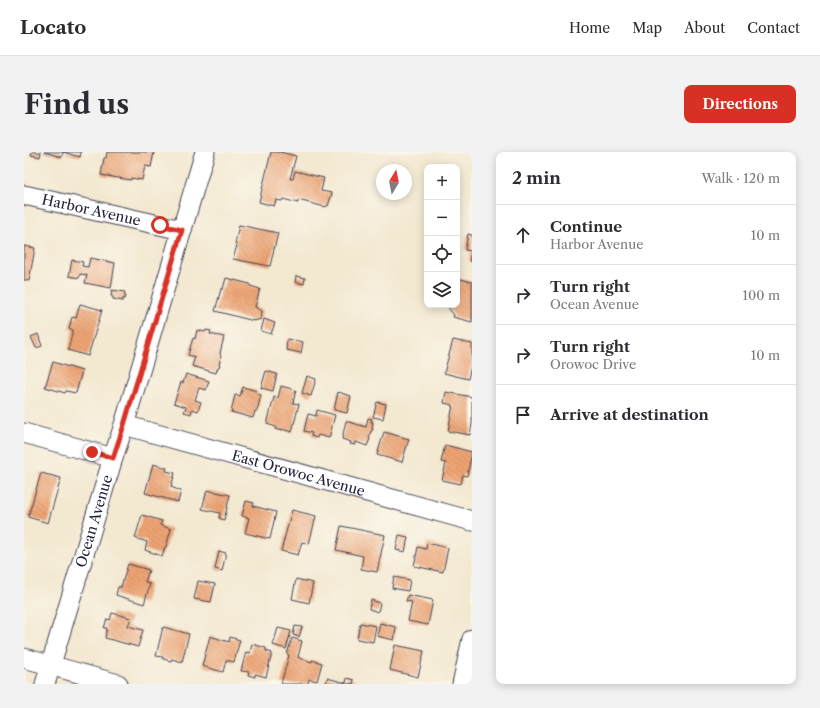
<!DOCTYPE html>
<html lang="en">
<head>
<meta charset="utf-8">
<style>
	:root { --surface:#fff; --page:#f2f2f3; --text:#2b2b33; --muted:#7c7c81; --line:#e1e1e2; --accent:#d93025 }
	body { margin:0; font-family:"Libre Caslon Text",serif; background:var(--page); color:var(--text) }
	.controls { position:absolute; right:12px; top:12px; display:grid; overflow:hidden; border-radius:8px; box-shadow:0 2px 10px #0003 }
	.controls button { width:36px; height:36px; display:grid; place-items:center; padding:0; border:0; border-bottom:1px solid var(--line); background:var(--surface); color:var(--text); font:20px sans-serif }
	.compass { position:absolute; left:352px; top:12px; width:36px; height:36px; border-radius:50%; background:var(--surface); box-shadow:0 2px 10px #0003; rotate:10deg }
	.stop { position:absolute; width:12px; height:12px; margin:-9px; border:3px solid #d93025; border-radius:50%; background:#fff }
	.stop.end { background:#d93025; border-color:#fff; box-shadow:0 1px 4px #0008 }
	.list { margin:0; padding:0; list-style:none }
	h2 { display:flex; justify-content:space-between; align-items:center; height:52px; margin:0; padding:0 16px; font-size:17px }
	h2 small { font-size:13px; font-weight:400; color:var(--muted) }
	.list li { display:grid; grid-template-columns:26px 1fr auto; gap:12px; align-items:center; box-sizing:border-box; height:60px; padding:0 16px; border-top:1px solid var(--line) }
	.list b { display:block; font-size:15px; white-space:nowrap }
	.list p { margin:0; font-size:13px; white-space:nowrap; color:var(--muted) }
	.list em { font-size:13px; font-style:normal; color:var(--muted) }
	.icon { flex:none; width:22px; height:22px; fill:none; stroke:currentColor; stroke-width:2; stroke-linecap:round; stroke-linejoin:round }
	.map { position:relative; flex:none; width:448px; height:532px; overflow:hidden; border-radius:8px }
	header { display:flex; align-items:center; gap:24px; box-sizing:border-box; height:56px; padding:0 20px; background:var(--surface); border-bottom:1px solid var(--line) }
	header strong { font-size:19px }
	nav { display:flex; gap:22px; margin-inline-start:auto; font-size:14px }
	.intro { display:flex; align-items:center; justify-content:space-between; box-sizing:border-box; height:96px; padding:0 24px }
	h1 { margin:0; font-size:28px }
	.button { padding:10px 18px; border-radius:8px; background:var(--accent); color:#fff; font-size:14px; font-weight:700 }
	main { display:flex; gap:24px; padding:0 24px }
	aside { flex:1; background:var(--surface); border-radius:8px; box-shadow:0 2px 10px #0003 }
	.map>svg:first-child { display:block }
	.building { fill:url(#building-back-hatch) }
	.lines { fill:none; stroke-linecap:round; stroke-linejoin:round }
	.street-casing { stroke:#414051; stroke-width:21 }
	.street { stroke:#fff; stroke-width:19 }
	.route { stroke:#d93025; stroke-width:5 }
	.labels { text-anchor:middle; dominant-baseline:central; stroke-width:3; stroke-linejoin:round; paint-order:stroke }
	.street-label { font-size:14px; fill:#22223b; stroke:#fbf7ec }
</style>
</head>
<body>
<header>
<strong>Locato</strong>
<nav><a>Home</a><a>Map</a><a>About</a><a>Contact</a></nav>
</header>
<div class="intro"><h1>Find us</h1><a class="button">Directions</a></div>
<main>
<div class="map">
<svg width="448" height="532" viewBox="0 0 448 532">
	<defs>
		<pattern id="building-back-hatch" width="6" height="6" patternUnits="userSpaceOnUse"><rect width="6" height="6" fill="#eea473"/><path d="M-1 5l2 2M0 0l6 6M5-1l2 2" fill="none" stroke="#c08560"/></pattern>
	</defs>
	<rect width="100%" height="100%" fill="#fbf7ec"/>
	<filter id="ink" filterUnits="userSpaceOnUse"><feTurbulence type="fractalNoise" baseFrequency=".025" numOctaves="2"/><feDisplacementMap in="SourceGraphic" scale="8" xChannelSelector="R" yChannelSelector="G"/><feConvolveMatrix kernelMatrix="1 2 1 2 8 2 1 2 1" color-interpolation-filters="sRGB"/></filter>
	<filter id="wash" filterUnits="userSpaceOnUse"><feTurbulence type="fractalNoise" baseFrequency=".012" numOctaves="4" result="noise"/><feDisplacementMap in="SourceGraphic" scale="16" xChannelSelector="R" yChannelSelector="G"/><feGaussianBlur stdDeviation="0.9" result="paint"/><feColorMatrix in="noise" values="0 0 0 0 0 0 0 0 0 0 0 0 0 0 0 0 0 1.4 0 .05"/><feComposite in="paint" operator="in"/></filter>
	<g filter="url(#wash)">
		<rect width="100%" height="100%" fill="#f3e8d0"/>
		<g id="blocks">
			<path class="building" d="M8,0H17L16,5L7,3Z
				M20,0H39L38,5Z
				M39,0H57L56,5Z
				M83,0H130L127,15L121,14L118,28L107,26V28L77,23L80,6H82Z
				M247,0H256L272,4L266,27H269L271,19L300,26L297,39L308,41L304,54H302L301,55L274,48V51L259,47L258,49L252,48L250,54L235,50Z
				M215,73L254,81L246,114L209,107L213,93L211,92Z
				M444,82L448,83V110L445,109L447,99L441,98Z
				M0,94L11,96L5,129L0,128Z
				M66,106L91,111L87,136L61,131L63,123L56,122L55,126L45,124L48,108L59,110L58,114L64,115Z
				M272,124L281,126L280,132L271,130Z
				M202,126L226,132V134L236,137L231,155L238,159L237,167L230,169L191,159L197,137H199Z
				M433,126L448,130V170L429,165L430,163L422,153H433Z
				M88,138L101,140L100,144H102L101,147L99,146V149L89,147V145L87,144Z
				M56,152L78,158L64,204L44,198L49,178L45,177L48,165L52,166Z
				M240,167L251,171L247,182L237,179Z
				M173,178L181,180L182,178L187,179L186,182L200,185L196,201L197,204L195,213H196L195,215H194L192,221L168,214L171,205L164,203L169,186L171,187Z
				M14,182L18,194L12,196L7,185Z
				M263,187L279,190L277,201L262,198Z
				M429,188L448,192V214H447L444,227L420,221Z
				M29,210L58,219L52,241L42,239L41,241L21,235Z
				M242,219L253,222L249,239L237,236Z
				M162,222L185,229L182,238L175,236L171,248L177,250L174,259L168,257L167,262L160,260L162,255L150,251L157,230L159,231Z
				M283,224L292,227L287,244L278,241Z
				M257,234L272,238L269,251L275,252L268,280L257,277V279L251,277L252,275L243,272L250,245L254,246Z
				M219,235L233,239L232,241L237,243L233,259H231L229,266L207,260L211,243L216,244Z
				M314,240L327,244L323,261L310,258Z
				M422,240L448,245V272L446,283L424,279L429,253L420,251Z
				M353,250L362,252L359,267L349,265Z
				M293,258L311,263L305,286L294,283L293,286L287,284L288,281L280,279L284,262L292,264Z
				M344,266L348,267L347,270H349L348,277H349L348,279H347L345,286L346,287L343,294L332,290L331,293L326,292L327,290L318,287L322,269L342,275Z
				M360,280L385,287L378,310L353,303Z
				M421,293L448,300L443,324L439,323L437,332L418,328L422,311L417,310Z
				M129,312L143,316L142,319L151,321L147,335L157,339L154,350L121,341Z
				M17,321L37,326L24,371L4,365Z
				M183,338L206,343L200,368L195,366L196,361L178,357Z
				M222,349L230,351L229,354L252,360L246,387L221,381L225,366L218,364Z
				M268,358L292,364L285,392L278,390L274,403L257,399Z
				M118,363L138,369L136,373L147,377L142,395H141L138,404L121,398L123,390L111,386Z
				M317,374L361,383L353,420L337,417L339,404L312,398Z
				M375,383L384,385L381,400L372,398Z
				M403,391L424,396L419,420L390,414L394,395L402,397Z
				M195,399L202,401L198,419L191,417Z
				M104,412L125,418L121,430L126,432L120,452L92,443L94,435H97Z
				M370,425L386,428L384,439L368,436Z
				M272,427L289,431L285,451L268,447Z
				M174,429L191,432L187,450L170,447Z
				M384,443L409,448L404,473L384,469L388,450L382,449Z
				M347,448L356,451L354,460L345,457Z
				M88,461L107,466L104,474L119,478L114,495L81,486L83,476H80L83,467L86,468Z
				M336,471L352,474L349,490L333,487Z
				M356,471L372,475L370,488L353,484Z
				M271,474L278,475L275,485L269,483Z
				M139,475L165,482L158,510L148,507L147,509L139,507V505L132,504Z
				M254,476L267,479L262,497L249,493Z
				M186,484L205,490L206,485L216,488L210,510L202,508L199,520L178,514Z
				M268,486L278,489L274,505H275V506L288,510V508L298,511L293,529L285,527L284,532H257L265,503L263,502Z
				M228,492L242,496V499L248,501L242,525L231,522V525L224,523L225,520L217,519L222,500L226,501Z
				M371,493L400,499L394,525L366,518Z
				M303,526L322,531L323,526L330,528L329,532H302Z"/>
		</g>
	</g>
	<g filter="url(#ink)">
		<use href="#blocks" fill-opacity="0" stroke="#414051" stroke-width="1"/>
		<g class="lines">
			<defs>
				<g id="street">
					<path id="s1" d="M0,43L158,78"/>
					<path id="s2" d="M100,273L448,369"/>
					<path d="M0,281L89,306"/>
					<path d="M0,506L94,532"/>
					<path id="s3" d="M21,532L89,306L100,273L181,0"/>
					<path d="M438,532L448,487"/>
				</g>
			</defs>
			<use href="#street" class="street-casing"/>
			<use href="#street" class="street"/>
		</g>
	</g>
	<g class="lines" filter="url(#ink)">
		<path class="route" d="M68,300L89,306L100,273L158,78L136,73"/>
	</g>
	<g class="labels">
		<g class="street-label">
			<text stroke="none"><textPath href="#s1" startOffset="69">Harbor Avenue</textPath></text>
			<text stroke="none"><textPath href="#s2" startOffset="181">East Orowoc Avenue</textPath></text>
			<text stroke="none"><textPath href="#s3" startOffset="170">Ocean Avenue</textPath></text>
		</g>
	</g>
</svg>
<div class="controls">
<button>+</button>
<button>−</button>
<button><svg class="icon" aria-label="locate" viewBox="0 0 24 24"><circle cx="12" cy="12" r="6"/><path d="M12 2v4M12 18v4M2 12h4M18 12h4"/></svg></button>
<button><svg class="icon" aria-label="layers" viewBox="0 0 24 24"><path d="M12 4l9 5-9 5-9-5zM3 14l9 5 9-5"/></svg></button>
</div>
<svg class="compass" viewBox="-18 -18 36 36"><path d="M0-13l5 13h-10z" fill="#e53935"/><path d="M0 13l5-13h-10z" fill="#7c7c81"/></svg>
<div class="stop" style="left:136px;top:73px"></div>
<div class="stop end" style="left:68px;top:300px"></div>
</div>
<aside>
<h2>2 min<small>Walk · 120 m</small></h2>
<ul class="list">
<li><svg class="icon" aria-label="ahead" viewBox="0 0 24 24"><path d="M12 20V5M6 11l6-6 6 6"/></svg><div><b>Continue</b><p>Harbor Avenue</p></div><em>10 m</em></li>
<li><svg class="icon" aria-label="right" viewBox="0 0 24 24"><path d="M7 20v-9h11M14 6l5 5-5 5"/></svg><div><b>Turn right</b><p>Ocean Avenue</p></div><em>100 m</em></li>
<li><svg class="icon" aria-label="right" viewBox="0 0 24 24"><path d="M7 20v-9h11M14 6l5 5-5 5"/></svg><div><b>Turn right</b><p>Orowoc Drive</p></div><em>10 m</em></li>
<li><svg class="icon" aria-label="arrive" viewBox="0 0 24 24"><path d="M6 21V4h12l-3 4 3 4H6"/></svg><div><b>Arrive at destination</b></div></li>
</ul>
</aside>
</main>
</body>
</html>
